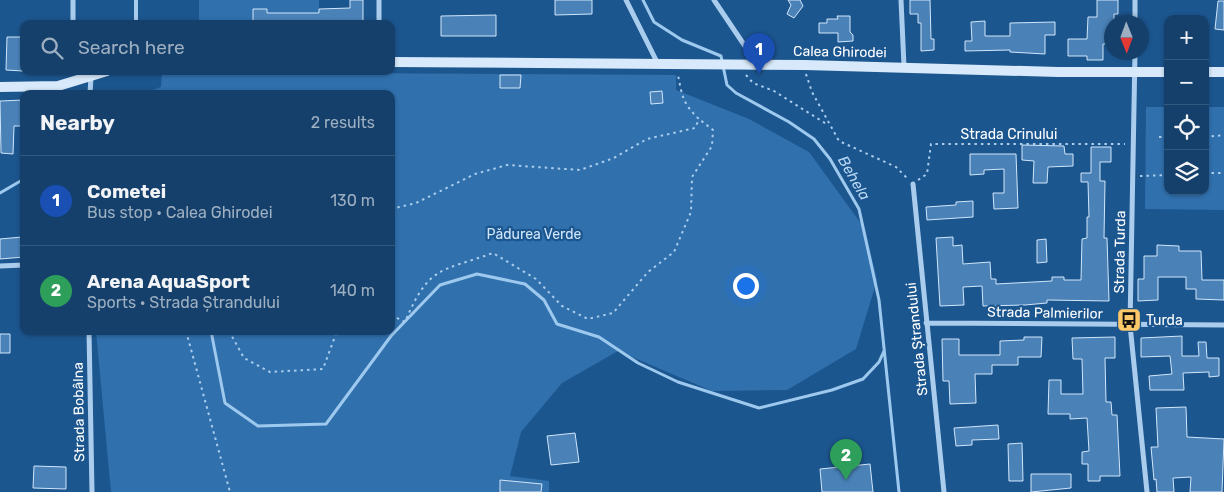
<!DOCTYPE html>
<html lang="en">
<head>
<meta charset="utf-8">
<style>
	:root { --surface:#15406b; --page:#224b73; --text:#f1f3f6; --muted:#9dafc1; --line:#34597e; --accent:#fdc869 }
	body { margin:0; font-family:Rubik,sans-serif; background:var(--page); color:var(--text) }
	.controls { position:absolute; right:15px; top:15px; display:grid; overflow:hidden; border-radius:10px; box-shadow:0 1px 4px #0004 }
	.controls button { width:45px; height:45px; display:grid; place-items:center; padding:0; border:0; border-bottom:1px solid var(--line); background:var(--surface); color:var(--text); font:25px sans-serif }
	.compass { position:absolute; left:1104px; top:15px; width:45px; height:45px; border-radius:50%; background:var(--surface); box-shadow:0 1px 4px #0004; rotate:179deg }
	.you { position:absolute; left:745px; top:285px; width:18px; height:18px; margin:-12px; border:4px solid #fff; border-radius:50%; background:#1a73e8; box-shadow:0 0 0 8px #1a73e833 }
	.badge { display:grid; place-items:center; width:32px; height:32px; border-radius:50%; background:var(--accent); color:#fff; font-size:16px; font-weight:700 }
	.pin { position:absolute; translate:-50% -41px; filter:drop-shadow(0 1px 2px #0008) }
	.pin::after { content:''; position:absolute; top:26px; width:18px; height:15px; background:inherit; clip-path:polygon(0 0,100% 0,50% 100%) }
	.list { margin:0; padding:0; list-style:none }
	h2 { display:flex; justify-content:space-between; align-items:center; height:65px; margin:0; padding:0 20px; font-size:21px }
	h2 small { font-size:16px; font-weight:400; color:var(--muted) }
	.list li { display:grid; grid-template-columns:32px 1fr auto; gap:15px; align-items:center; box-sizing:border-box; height:90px; padding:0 20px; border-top:1px solid var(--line) }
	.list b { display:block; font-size:19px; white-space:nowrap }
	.list p { margin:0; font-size:16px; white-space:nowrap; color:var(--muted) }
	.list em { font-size:16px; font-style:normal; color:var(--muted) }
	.icon { flex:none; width:28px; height:28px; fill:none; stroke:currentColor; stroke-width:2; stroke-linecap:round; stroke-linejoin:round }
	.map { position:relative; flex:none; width:1224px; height:492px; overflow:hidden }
	.search { position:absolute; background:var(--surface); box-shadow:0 1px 4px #0004; left:20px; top:20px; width:375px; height:55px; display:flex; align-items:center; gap:12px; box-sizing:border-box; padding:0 18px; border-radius:10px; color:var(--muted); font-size:19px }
	.panel { position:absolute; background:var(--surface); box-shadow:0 1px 4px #0004; left:20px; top:90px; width:375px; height:245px; border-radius:10px }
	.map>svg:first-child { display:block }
	.green { fill:#3070ad }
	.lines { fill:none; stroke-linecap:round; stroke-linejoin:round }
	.stream { stroke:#9ec9ef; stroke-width:3 }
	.building { fill:#4a82b8; stroke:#d1e6fa }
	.path { stroke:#abcded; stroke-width:2; stroke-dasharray:2.5 4; stroke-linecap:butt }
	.lane { stroke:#abcded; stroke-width:4 }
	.street { stroke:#abcded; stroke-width:5 }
	.secondary { stroke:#d7e9fa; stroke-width:10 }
	.labels { text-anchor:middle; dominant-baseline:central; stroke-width:4.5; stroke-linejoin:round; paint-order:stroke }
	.street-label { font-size:14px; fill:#fff; stroke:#1c568f }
	.park-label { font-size:14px; fill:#d1e6fa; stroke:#1c568f }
	.poi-label { font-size:14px; fill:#fff; stroke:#1c568f; text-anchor:start }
	.water-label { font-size:15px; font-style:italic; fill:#b7d7f4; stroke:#1c568f }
</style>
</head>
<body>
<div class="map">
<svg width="1224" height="492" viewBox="0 0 1224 492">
	<rect width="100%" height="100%" fill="#1c568f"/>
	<path class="green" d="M199,0H319V24H199Z
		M162,72L676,75V90L749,119L809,152L865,229L877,280L856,349L787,390L712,391L618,351L562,383L521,432L510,476L549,481V492H111L96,331H391V94H141L161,87Z
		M1146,107H1168V191H1205V107H1224V210L1145,209Z"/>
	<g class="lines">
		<path class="stream" d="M643,0L654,22L682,40L721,56L727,85L736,93L789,122L814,139L830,159L859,209L879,300L899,492
			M0,193L24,179
			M211,331L225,403L258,426L326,424L391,336L440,285L477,274L525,284L544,300L557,324L599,337L638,363L678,382L759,408L832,390L863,379L879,362L884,351"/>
	</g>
	<path class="building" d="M350,0H363V24H253V9H267V13H319V9L350,8Z
		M555,0H592V14L555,15Z
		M788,0H800L803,6L794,18L787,14L791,5Z
		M910,0H930L931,39H934V50L921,51V23H918V14H910Z
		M1097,0H1118V14H1114V22H1112V44H1103V60H1087V56H1068V39H1087L1088,17H1097Z
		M1218,1H1224V30L1215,29Z
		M496,15V36H441V16Z
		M837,16H850V32L853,35V41L838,42V33H819V23H827V19H838Z
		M985,21V36H1010V23L1055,22V35H1045V54L1010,52V50L965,51V41H972L971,22Z
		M7,37H24L23,71L6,70Z
		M500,75H521L520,88H500Z
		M662,91L663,103L651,104L650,92Z
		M24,100V126H14L13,154L1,153L0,101Z
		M1022,145L1064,146L1065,154H1073V166L1048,167L1047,183H1033L1034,161L1022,160Z
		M1091,147H1111V162H1100V181H1105L1104,238H1107L1109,301L1047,300V303L1025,305L983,306L982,286L963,287L964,305L940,306L936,238L953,237V246L962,245L963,264L990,262L991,279H996V284L1052,281V277H1064V280H1081L1082,239L1087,238V217H1089L1088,182H1081V173H1091Z
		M970,154H1016L1018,208L994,209L993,193H1004V169L984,170V174L970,175Z
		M973,201V217L927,220L926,207L956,205V202Z
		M22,237L24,257L0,259V239Z
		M1046,239L1047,262L1037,263V240Z
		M1157,245L1179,246V251H1201L1202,280H1224V300L1196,299V289H1186V277H1158V300L1138,301V279H1144V256H1157Z
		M0,334H10V353H0Z
		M1182,336V356H1199L1198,342H1206L1207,358H1219V376L1209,377V372L1183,373L1184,390H1150L1149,376L1172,374L1170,356L1141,357V338Z
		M1024,337H1042L1041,357H1018V365H992V374H975L976,403L950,404L949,381H943L942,339H959V355H1000V341L1024,340Z
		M1115,337V358H1105L1106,402H1111L1112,415H1117L1120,476H1100V481H1088V464H1082V452L1089,451L1087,418L1070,419V414H1048L1049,380H1061V394H1083L1082,359H1073L1072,338Z
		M1186,407L1187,437L1224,439L1222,492H1190L1191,477L1173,478L1174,492H1157L1156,479L1154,480L1151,447H1158L1156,408Z
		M998,425L999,439L972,440V445L956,446L954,428Z
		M575,433L579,462L551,465L547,436Z
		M1022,443L1023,481H1009L1008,444Z
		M870,464L873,492H822L820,469Z
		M34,466L66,467V489L33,488Z
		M1031,474H1071V488L1031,492Z
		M500,480L542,484L541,492H500Z"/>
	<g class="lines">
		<path class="path" d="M806,74L812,92L839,141L896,167L907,178
			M746,75L753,83L774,91L828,125
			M1159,137H1168
			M1205,137L1224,135
			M1205,173H1224
			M1140,176L1168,175
			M918,180L927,174L931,144H1125
			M391,209L416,203L475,174L507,165L580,170L614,158L647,139L695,128L699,119C683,104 682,96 678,75
			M391,315L405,322C429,265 440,272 493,253L536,279L562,306L588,319L613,313L648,272L674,252L691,212L692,177L712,146L713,130L699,119
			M186,331L230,492
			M229,331L244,358L270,372L323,369L337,331"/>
		<path class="lane" d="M136,0V24"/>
		<path class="street" d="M379,0V24
			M626,0L658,64
			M714,0L757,64
			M901,0L904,66
			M1135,22V0
			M73,24V0
			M1135,52L1130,325L1147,492
			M90,94L91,76
			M913,184L944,492
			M0,266L24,265
			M926,323L1224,325
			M89,331L92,492"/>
		<path class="secondary" d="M391,62L805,65L1058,72H1168
			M1205,72H1224
			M0,87L58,86L107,71"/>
	</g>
	<defs>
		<symbol id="bus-square" viewBox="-11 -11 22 22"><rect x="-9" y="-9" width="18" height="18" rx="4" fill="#fdc869" stroke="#1c568f"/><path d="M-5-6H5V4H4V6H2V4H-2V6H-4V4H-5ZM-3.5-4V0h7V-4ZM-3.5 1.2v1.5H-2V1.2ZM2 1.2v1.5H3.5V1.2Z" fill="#111"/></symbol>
	</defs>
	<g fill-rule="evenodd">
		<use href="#bus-square" x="1115" y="306" width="28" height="28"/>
	</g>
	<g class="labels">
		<g class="street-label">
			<text transform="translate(840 52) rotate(1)">Calea Ghirodei</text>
			<text x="1009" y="134">Strada Crinului</text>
			<text transform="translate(1120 252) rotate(-89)">Strada Turda</text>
			<text transform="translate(1045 313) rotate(1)">Strada Palmierilor</text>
			<text transform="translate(917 339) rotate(-96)">Strada Ștrandului</text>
			<text transform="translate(79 412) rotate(-91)">Strada Bobâlna</text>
		</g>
		<g class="park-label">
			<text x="534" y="234">Pădurea Verde</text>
		</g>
		<g class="poi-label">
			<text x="1146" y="320">Turda</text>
		</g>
		<g class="water-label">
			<text transform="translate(854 178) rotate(60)">Behela</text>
		</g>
	</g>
</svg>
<div class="controls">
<button>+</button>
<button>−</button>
<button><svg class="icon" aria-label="locate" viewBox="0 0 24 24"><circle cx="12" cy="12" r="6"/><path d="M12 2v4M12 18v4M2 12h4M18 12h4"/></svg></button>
<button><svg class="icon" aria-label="layers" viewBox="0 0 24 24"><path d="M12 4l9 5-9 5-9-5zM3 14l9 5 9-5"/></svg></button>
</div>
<svg class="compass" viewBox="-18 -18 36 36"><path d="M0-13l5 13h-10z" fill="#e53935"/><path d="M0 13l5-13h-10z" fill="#9dafc1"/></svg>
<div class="you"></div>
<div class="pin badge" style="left:759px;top:74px;background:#1a4fb4">1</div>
<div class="pin badge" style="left:846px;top:480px;background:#2e9e5b">2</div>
<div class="search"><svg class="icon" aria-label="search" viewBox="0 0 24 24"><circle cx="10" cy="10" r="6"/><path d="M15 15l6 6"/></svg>Search here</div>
<section class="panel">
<h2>Nearby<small>2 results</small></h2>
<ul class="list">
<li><span class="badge" style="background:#1a4fb4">1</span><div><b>Cometei</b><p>Bus stop · Calea Ghirodei</p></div><em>130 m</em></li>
<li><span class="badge" style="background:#2e9e5b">2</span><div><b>Arena AquaSport</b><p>Sports · Strada Ștrandului</p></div><em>140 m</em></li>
</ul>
</section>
</div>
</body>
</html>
